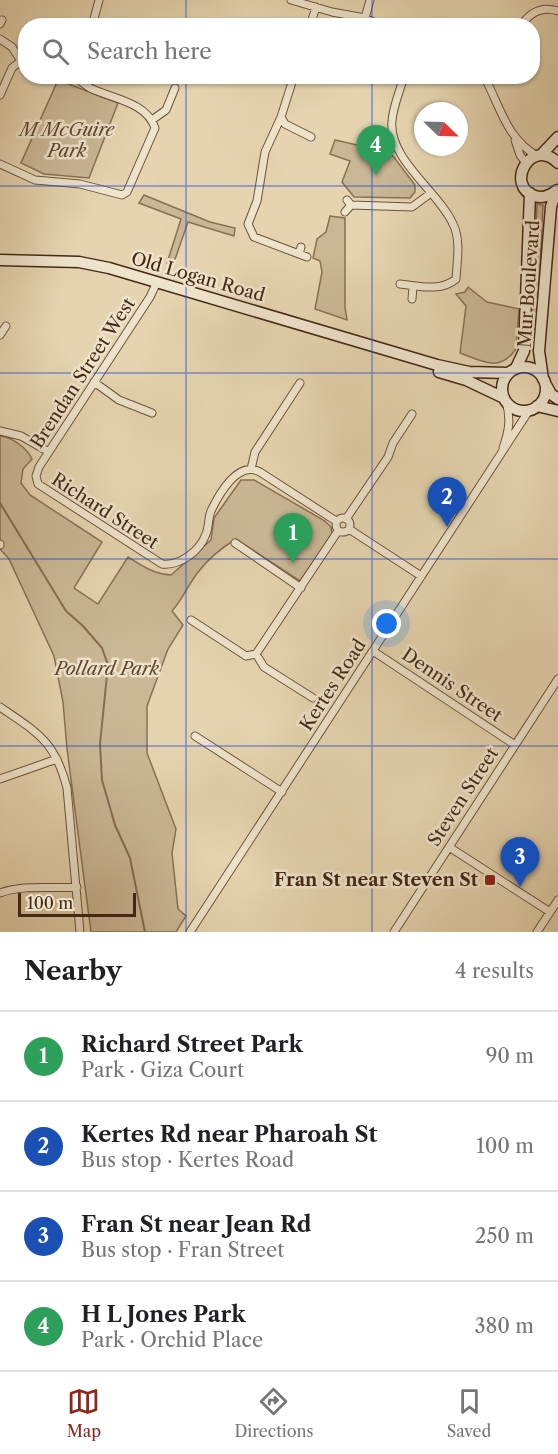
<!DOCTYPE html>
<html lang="en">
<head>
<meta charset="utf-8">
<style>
	:root { --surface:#fff; --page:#f6f6f6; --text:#202124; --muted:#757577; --line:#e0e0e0; --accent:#8f2418 }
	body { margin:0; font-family:"Libre Caslon Text",serif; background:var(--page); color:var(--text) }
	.compass { position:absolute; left:414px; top:102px; width:54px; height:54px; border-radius:50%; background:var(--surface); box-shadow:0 2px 4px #0004; rotate:113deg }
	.scale { position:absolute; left:18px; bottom:15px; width:118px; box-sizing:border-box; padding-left:6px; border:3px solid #452816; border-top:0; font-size:16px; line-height:21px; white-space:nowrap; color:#452816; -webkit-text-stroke:4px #eee3cb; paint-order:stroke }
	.you { position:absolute; left:387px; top:624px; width:21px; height:21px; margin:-15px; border:4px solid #fff; border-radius:50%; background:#1a73e8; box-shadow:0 0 0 9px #1a73e833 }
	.badge { display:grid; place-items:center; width:39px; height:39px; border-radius:50%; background:var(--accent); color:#fff; font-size:20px; font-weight:700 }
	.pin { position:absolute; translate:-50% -50px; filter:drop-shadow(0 2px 3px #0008) }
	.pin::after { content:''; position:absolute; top:32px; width:21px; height:18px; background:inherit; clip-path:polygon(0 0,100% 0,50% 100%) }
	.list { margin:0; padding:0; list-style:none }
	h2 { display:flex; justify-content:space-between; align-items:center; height:78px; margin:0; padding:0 24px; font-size:26px }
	h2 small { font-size:20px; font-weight:400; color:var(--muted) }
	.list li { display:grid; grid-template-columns:39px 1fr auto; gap:18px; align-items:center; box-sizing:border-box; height:90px; padding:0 24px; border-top:2px solid var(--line) }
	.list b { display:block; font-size:22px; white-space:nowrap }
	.list p { margin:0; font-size:20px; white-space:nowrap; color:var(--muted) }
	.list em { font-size:20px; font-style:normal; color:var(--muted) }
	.icon { flex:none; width:33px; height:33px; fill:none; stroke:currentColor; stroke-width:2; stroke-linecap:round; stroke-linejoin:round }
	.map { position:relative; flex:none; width:558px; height:932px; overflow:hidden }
	.search { position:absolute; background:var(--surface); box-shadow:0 2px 4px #0004; left:18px; right:18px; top:18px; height:66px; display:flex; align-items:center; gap:15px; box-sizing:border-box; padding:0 21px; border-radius:24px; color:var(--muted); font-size:22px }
	.sheet { height:438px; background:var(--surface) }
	nav { display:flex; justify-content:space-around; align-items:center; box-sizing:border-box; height:84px; border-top:2px solid var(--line); background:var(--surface); font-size:16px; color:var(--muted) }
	nav a { display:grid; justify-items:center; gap:3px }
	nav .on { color:var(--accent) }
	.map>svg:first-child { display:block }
	.green { fill:#cab795; stroke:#887056; stroke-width:1.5 }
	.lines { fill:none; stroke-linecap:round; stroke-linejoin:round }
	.stream { stroke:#856c53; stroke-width:2 }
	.street-casing { stroke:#6d533c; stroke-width:9 }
	.secondary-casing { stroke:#452816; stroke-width:13 }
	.street { stroke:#eee3cb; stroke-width:7 }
	.secondary { stroke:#eee3cb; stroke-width:10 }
	.grid { fill:none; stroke:#1d4ed8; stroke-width:1.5; stroke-opacity:0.55 }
	.poi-dot { fill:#8f2418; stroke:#eee3cb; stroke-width:2 }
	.labels { text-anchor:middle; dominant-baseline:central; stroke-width:5; stroke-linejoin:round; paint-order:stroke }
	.park-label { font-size:18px; font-style:italic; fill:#60452f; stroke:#eee3cb }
	.street-label { font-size:18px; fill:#452816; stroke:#eee3cb }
	.poi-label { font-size:18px; font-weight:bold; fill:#452816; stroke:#eee3cb; text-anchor:end }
</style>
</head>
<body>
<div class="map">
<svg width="558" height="932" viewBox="0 0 558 932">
	<rect width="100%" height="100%" fill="#e5d4af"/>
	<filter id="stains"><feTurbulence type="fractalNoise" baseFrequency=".00333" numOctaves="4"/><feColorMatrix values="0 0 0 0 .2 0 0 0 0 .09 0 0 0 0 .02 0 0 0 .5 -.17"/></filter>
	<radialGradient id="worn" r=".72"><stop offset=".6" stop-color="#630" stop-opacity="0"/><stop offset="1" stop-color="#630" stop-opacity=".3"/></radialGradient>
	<path class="green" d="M58,80L118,103L89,178L44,174L21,163Z
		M335,140L384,151L393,156L415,185V192L410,198L354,197L342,182L350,161L330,154Z
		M144,195L210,222L235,228L234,236L188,222L173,265L167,263L181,219L139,203Z
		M537,204L543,205L536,349H530Z
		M330,216L345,218V307L347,320L315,309L322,272L320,261L313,258L317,239L326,232Z
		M468,287L487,302L519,309L516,349C499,373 482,361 460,353L466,306L456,294L465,292Z
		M0,436C12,437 27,448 32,459L23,469L21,483L30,495L102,542L74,588L98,604L128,557C142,566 154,574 171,575L211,540L214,518L241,480H254L325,521L331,527L332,534L300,581L236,539C223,547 209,558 199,571C189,583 183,599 172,611L183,625L168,649L147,706V753L176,829L172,853L178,909L186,916L176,932H91L67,749L63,702L54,656L9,559L0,549Z"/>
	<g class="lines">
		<path class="stream" d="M0,503L66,611L83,626L102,648L108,665L100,744L102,780L115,825L130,858L145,932"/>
		<defs>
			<path id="street" d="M291,0L332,12L365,18L382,26
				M365,18L370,0
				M0,24L2,20
				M92,26L99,0
				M310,26L316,7
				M521,26C530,12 542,6 558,11
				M0,39L12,47L21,61
				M294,76L281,117L265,152L257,201L248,224L254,237L299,254
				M484,76C500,106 506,138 537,156
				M0,95L12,68L21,61L26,62
				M281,117L285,124L311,137
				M152,120L166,110L175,88
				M515,140L520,155L526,163
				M0,164L35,180L80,184L122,195L127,192L155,128C147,103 115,99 92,89C85,86 80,79 72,76
				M351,205L412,207L431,193
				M345,212L351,205L347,200
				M301,247L299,254L307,257
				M157,282L150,297L39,467L36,476L38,484L162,564C180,566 200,551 206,534C209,527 208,518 211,511C219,494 238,460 260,472L336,521
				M400,284C419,286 441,292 456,279C457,262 461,239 453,224C439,192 388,159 392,121C393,106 400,91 404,76
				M412,299L413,286
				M0,335L6,326
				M94,382L119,400L152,413
				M0,431L21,436L49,452
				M503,448C509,431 511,419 506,401
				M251,469L255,452L300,383
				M336 525a7 7 0 1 1 14 0a7 7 0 1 1-14 0Z
				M346,519L388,457L393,443L412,414
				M349,529L421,576
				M235,543L301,588
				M0,545V544
				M191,620L246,656L256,654L338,531
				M373,651L515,745
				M256,654L264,667L313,698
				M0,707C38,733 55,741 67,788L80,932
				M195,736L282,792
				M0,779L57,759
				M449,847L550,912
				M0,893C24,884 52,889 77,887
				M190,932L530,409
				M394,932L558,679
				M537,932L558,900"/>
			<path id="secondary" d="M541,155L558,137
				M557,190C551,195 544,199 535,196C504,186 531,136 558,163
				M0,260L79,262L109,268L437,365L469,372L508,373
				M502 389a22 22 0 1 1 44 0a22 22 0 1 1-44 0Z
				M516,368L524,351L530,193
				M439,372L466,380L504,398
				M543,379L539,351L551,207L556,191
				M545,383L551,394L558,399
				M537,406L558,411"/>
		</defs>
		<use href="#street" class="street-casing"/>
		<use href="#secondary" class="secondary-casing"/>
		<use href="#street" class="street"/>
		<use href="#secondary" class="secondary"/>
	</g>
	<path class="grid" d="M186,0V26M372,0V26M186,76V932M372,76V932M0,186H558M0,373H558M0,559H558M0,746H558"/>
	<rect class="poi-dot" x="484" y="874" width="12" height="12" rx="3"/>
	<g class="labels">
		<g class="park-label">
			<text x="67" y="130">M McGuire<tspan x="67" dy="21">Park</tspan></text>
			<text x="107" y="669">Pollard Park</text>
		</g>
		<g class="street-label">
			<text transform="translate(198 277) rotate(16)">Old Logan Road</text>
			<text transform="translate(529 284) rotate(-86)">Mur Boulevard</text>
			<text transform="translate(83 373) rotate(-57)">Brendan Street West</text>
			<text transform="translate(105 511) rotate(33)">Richard Street</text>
			<text transform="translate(333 685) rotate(-57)">Kertes Road</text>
			<text transform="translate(452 685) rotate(34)">Dennis Street</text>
			<text transform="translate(463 797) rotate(-57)">Steven Street</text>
		</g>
		<g class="poi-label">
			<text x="478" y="880">Fran St near Steven St</text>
		</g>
	</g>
	<rect width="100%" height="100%" filter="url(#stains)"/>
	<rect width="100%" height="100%" fill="url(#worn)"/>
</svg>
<svg class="compass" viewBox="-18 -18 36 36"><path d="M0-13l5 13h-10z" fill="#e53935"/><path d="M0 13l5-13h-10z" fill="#757577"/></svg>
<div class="scale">100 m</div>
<div class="you"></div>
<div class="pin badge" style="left:293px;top:563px;background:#2e9e5b">1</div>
<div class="pin badge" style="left:447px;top:527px;background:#1a4fb4">2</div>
<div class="pin badge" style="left:520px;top:887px;background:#1a4fb4">3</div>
<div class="pin badge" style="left:376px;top:175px;background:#2e9e5b">4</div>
<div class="search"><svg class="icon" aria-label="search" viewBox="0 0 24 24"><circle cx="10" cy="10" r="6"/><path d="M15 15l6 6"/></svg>Search here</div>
</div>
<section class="sheet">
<h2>Nearby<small>4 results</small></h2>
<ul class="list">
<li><span class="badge" style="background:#2e9e5b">1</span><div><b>Richard Street Park</b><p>Park · Giza Court</p></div><em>90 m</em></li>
<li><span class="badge" style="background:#1a4fb4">2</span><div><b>Kertes Rd near Pharoah St</b><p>Bus stop · Kertes Road</p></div><em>100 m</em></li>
<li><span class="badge" style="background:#1a4fb4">3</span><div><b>Fran St near Jean Rd</b><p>Bus stop · Fran Street</p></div><em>250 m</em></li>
<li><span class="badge" style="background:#2e9e5b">4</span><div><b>H L Jones Park</b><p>Park · Orchid Place</p></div><em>380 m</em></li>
</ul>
</section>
<nav>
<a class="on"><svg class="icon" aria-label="map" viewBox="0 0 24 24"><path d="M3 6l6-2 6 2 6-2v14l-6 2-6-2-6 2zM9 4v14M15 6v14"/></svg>Map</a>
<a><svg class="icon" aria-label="directions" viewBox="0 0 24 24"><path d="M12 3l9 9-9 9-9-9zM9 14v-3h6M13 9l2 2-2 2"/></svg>Directions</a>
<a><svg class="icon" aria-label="saved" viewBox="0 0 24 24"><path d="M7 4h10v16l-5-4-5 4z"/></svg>Saved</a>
</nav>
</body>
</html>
